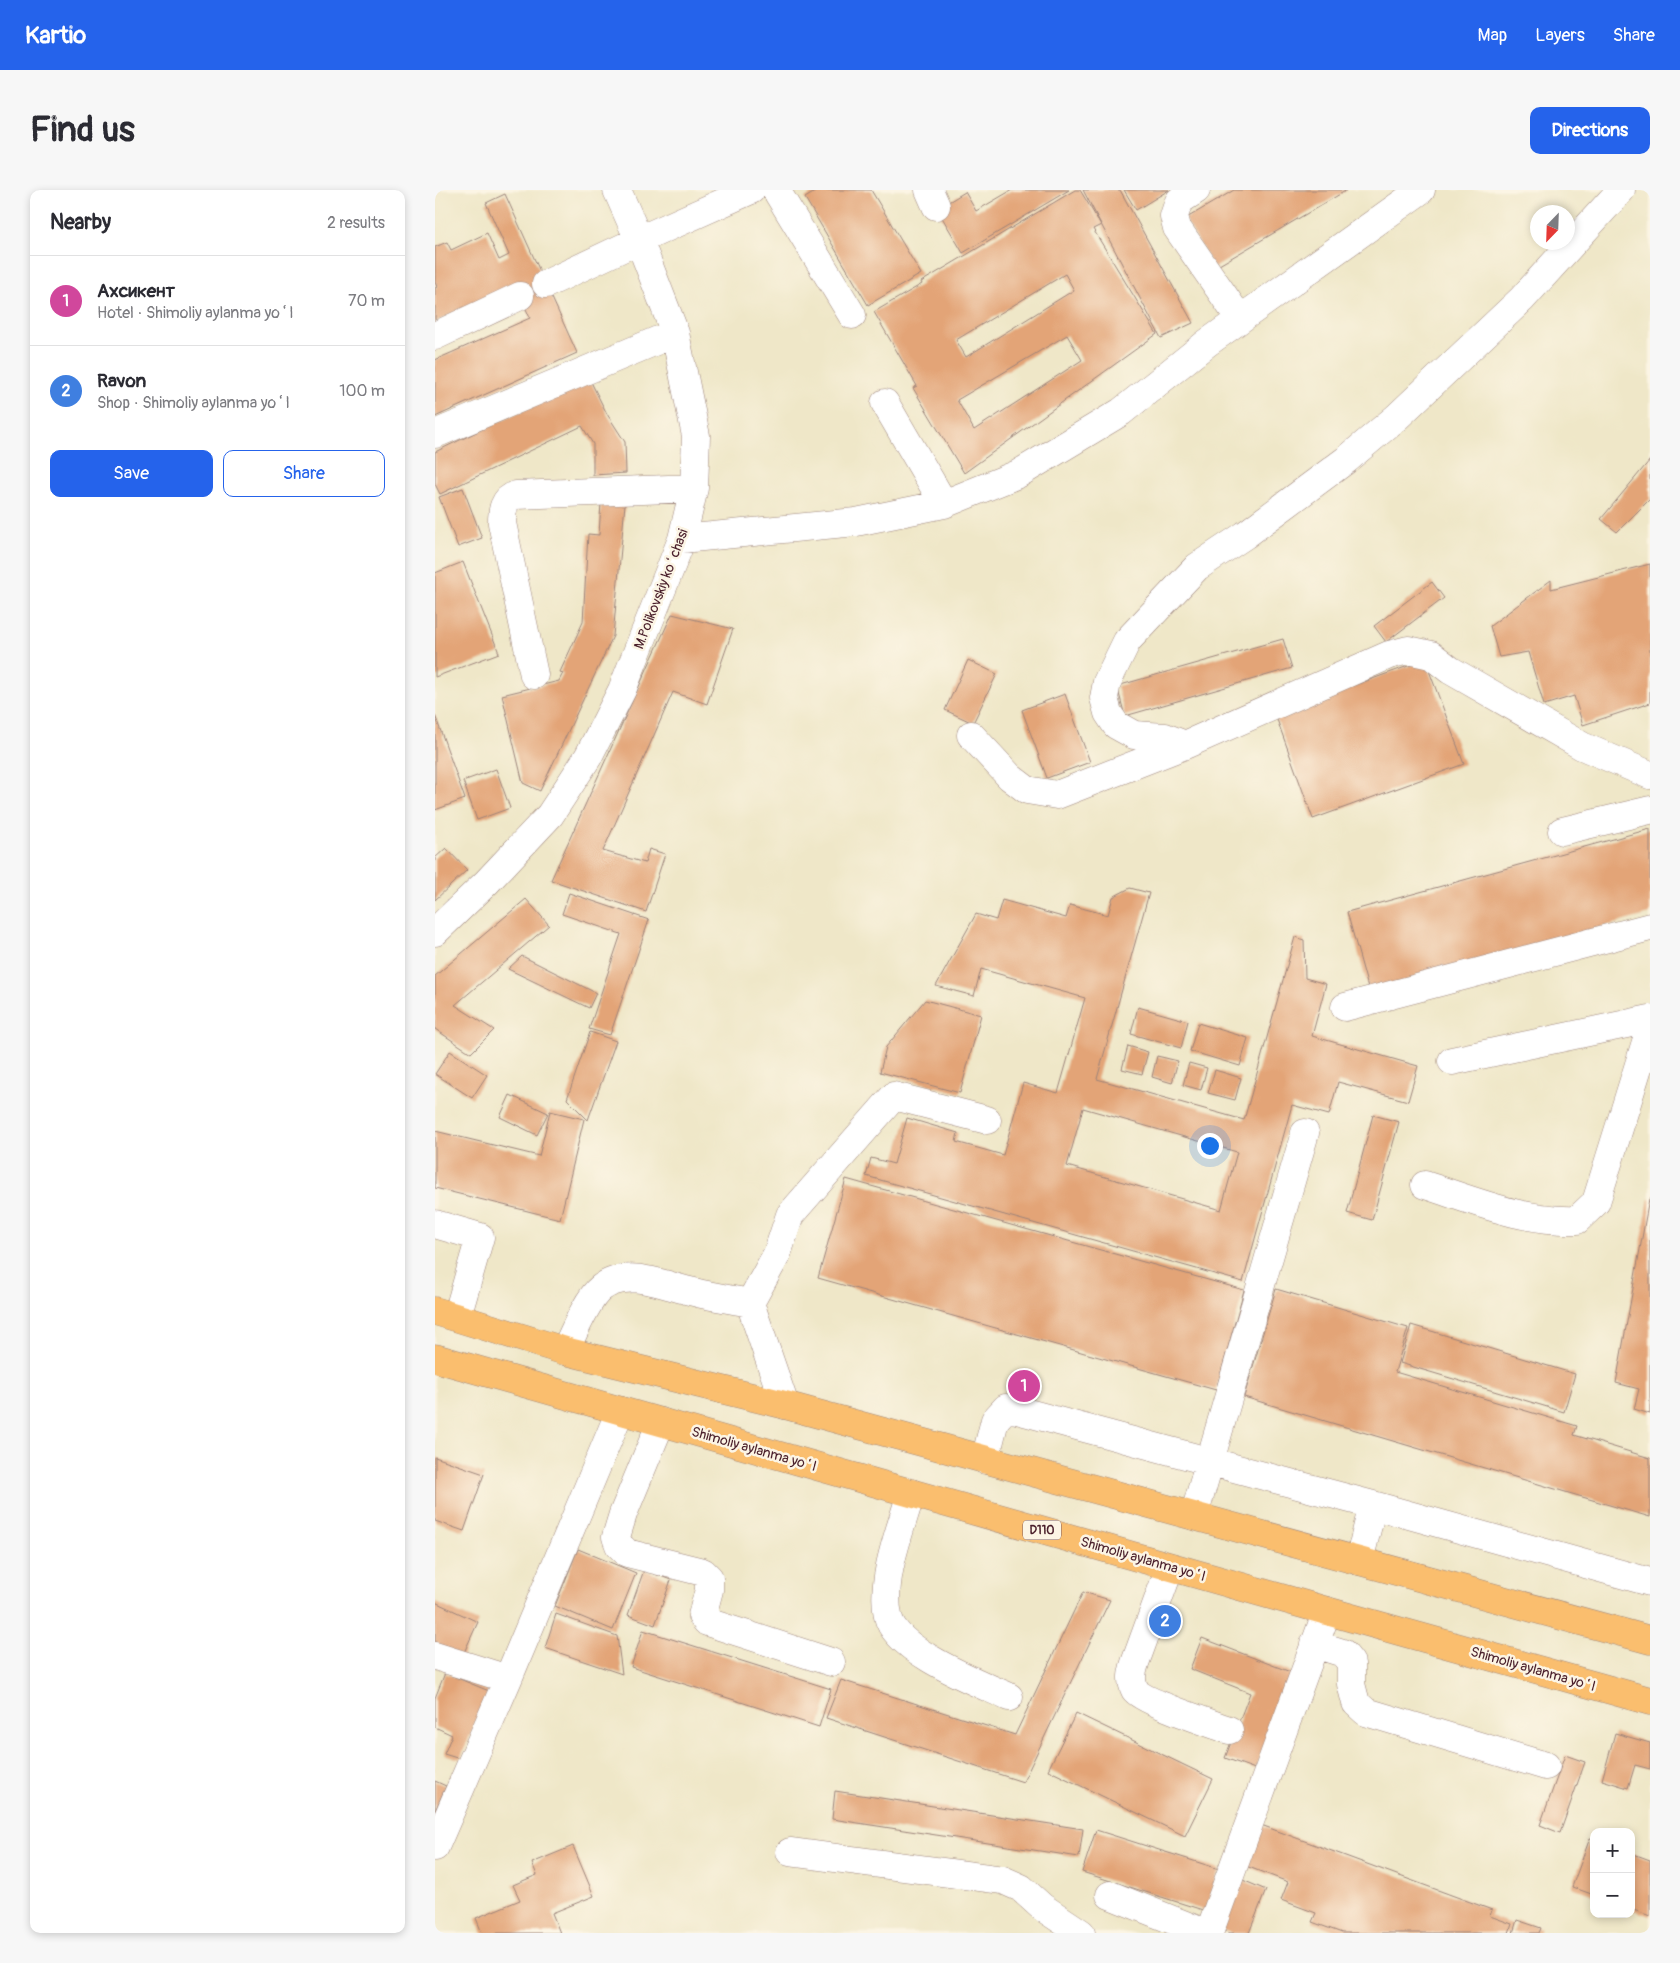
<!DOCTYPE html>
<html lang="en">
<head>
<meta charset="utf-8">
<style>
	:root { --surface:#fff; --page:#f7f7f7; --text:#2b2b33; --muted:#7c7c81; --line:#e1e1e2; --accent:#2563eb }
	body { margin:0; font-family:Pangolin,sans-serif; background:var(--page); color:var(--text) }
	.controls { position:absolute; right:15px; bottom:15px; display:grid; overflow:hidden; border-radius:10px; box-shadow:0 2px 8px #0003 }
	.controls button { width:45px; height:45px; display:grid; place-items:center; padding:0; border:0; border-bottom:1px solid var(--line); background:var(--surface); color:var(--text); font:25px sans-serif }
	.compass { position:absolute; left:1095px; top:15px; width:45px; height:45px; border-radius:50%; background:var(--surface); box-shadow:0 2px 8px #0003; rotate:203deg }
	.you { position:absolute; left:774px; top:955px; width:18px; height:18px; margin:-12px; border:4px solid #fff; border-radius:50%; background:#1a73e8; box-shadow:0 0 0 8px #1a73e833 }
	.badge { display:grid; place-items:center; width:32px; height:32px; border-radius:50%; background:var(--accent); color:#fff; font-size:16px; font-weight:700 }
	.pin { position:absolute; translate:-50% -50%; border:2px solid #fff; box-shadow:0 1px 5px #0006 }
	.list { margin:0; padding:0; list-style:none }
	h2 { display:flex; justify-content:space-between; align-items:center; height:65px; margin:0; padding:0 20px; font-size:21px }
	h2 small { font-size:16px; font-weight:400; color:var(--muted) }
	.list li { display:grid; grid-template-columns:32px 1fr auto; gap:15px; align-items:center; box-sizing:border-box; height:90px; padding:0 20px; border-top:1px solid var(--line) }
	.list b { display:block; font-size:19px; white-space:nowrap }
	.list p { margin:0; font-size:16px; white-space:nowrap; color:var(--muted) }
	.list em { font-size:16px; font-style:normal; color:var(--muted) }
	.actions { display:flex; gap:10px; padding:15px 20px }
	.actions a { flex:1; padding:11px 0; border:1px solid var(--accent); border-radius:10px; text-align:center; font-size:18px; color:var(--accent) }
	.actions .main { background:var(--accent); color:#fff }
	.map { position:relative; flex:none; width:1215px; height:1743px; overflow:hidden; border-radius:10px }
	header { display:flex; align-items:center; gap:30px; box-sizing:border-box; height:70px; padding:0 25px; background:var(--accent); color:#fff }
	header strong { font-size:24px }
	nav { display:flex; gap:28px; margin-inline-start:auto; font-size:18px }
	.intro { display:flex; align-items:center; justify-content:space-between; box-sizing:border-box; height:120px; padding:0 30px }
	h1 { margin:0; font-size:35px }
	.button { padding:12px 22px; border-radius:10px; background:var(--accent); color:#fff; font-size:18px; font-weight:700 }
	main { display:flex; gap:30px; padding:0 30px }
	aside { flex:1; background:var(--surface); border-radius:10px; box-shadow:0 2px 8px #0003 }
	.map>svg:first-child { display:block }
	.building { fill:#e3a477; fill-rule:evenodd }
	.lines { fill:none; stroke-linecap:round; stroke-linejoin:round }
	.minor-casing { stroke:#9c837a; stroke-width:29 }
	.major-casing { stroke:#9c837a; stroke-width:29 }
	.minor { stroke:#fff; stroke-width:28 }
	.major { stroke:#fabe6e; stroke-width:28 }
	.labels { text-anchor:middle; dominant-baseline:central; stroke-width:5; stroke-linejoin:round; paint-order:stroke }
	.shield { fill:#fcf5e5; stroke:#7f5f63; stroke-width:1 }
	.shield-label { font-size:12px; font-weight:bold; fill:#4a1f2b }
	.street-label { font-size:14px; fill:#4a1f2b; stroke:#fcf5e5 }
</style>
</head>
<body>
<header>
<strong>Kartio</strong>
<nav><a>Map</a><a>Layers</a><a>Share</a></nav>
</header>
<div class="intro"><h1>Find us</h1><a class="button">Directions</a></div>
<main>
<aside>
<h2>Nearby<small>2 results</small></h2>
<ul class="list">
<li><span class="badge" style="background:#d1479c">1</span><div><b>Ахсикент</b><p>Hotel · Shimoliy aylanma yoʻl</p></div><em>70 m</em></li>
<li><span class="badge" style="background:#3f7fe0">2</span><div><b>Ravon</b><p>Shop · Shimoliy aylanma yoʻl</p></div><em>100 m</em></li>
</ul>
<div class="actions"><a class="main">Save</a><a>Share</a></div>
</aside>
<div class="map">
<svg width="1215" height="1743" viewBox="0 0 1215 1743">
	<rect width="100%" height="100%" fill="#fcf5e5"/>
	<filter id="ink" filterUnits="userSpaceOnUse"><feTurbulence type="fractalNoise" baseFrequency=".02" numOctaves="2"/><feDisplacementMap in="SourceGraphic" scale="10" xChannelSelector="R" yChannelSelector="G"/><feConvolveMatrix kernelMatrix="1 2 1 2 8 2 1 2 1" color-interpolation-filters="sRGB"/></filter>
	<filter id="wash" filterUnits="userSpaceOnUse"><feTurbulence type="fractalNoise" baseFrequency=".0096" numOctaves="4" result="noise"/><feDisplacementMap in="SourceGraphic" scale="20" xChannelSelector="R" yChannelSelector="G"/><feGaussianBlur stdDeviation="1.12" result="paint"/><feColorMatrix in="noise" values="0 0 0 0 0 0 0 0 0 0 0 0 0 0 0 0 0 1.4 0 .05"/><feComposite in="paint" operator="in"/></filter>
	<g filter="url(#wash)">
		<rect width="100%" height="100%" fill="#efe7c8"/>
		<g id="blocks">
			<path class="building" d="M383,0H436L486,84L433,115L370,8Z
				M577,0H634L528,63L502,19L530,2L541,21Z
				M640,0H645L666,35L658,39L722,144L529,283L478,198L482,196L439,122L487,94L486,92ZM630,84L639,100L531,167L521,150ZM632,145L647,170L539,240L522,210Z
				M648,0H685L758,133L726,148Z
				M689,0H734L701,20Z
				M799,0H912L779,78L750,29Z
				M70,4L142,163L0,227V170L95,128L81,96L0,132V98L2,97L0,92V57L12,52L16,60L52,43L64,70L74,65L51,13Z
				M154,188L172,224L190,252L191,283L158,285V254L147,236L5,304L0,294V262Z
				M1215,270V309L1182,342L1166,329Z
				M28,298L47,348L23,357L4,307Z
				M166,312L190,314L178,446L105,601L88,593L67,505L124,491L128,483L125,482L148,432L153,344L164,345Z
				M28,372L64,463L0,487V383Z
				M1215,374V513L1148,535L1139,506L1109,515L1093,462L1064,467L1055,436L1116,390V399Z
				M997,392L1009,408L951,452L939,436Z
				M237,424L298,439L272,514L238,502L168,661L210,673L214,659L230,664L211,722L116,690Z
				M848,449L857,478L690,526L682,496Z
				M533,470L562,484L538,533L510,520Z
				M990,470L1029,574L878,629L840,524Z
				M630,504L655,572L612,588L587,520Z
				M0,525L30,609L0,620Z
				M61,579L75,618L42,630L28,591Z
				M1215,639V724L934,801L912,722Z
				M11,658L32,680L0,710V668Z
				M695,698L714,703L662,889L809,930L860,747L869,750L870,788L891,794L877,846L983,876L973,911L903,892L894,925L857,915L808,1092L431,986L436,968L459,974L472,928L523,943L521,952L568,965L588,893L623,903L650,808L546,779L539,806L501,796L541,724L561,730L567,710L631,728L635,715L673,725L678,707ZM648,918L802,962L786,1020L632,976Z
				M134,703L214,730L175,845L154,839L186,744L127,724Z
				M91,709L114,735L20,815L59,840L36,863L0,839V786Z
				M87,766L161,803L154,818L73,779Z
				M490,810L546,825L525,903L445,882L451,857Z
				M703,817L753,831L746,858L696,844Z
				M763,833L813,848L805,876L755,861Z
				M155,842L181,851L153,930L132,909Z
				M693,856L713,862L707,884L687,879Z
				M15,861L52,885L37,908L0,884Z
				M722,866L743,871L737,893L717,887Z
				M754,873L772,878L766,900L748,895Z
				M780,880L806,888L800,910L773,903Z
				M75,905L113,923L102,945L65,927Z
				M115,921L149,929L125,1029L0,998V941L104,966Z
				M938,925L964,932L937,1030L912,1023Z
				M411,989L809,1100L781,1200L383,1088Z
				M1214,1009H1215V1224L1199,1219L1204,1199L1181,1193Z
				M841,1099L973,1138L960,1182L1142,1236L1139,1245L1215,1268V1327L809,1207Z
				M976,1135L1140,1184L1129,1222L965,1173Z
				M0,1267L49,1284L29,1341L0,1331Z
				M143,1359L201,1383L178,1440L120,1416Z
				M209,1380L236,1390L220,1435L193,1425Z
				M648,1402L675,1410L588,1592L391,1528L406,1490L580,1545Z
				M0,1412L43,1432L26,1469L0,1457Z
				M121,1424L182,1446L187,1484L110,1458Z
				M208,1440L396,1499L384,1537L196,1477Z
				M767,1448L858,1483L820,1579L790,1568L815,1503L755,1479Z
				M10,1483L54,1501L25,1569L9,1564L17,1545L0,1537V1508Z
				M641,1523L778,1589L750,1646L613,1580Z
				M1180,1543L1215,1553V1579L1200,1575L1193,1598L1167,1590Z
				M1130,1565L1150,1572L1125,1643L1105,1635Z
				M0,1591L11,1596L0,1621Z
				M400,1601L648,1639L644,1667L397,1629Z
				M818,1632L1057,1720L1055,1726L1077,1734L1074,1743H907L877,1732L881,1723L846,1710L853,1692L803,1673Z
				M661,1640L784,1679L771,1721L647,1682Z
				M1155,1648L1159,1649V1705L1137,1697Z
				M138,1656L159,1706L117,1723L125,1743H47L41,1728L85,1710L78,1695L102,1685L97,1673Z
				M1196,1663L1215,1670V1726L1196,1719Z
				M803,1688L831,1700L814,1743H795L783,1738Z
				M1082,1730L1106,1738L1104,1743H1078Z"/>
		</g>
	</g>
	<g filter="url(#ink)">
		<use href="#blocks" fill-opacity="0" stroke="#9c837a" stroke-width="1"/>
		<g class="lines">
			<defs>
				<path id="minor" d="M341,0L417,125
					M494,0L501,16
					M761,0L744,11L739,26L742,38L805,129
					M1186,0L1087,109L962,227L911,270L810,345L762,377L692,451L672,492L669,508L673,523L681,535L699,545L730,547L750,555L954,465L973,460L996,465L1015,480L1147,556L1215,585
					M111,94L204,50L316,0
					M0,146L85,106
					M450,213L509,314
					M0,244L240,143
					M247,349L421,332L509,314L583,284L686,222L772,153L986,0
					M99,485L67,333C67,321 68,309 81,305L259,298
					M536,545L575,587L592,600L622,605L750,555
					M1127,641L1215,620
					M0,742L52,692L115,625L153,567L187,500L247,349L259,298L261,246L240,143L204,50L182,0
					M910,817L1215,737
					M1017,871L1215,829
					M990,995C1040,1011 1089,1032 1142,1030L1161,1012L1215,839
					M0,1034L45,1047L22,1127
					M130,1161C138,1144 152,1109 166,1098C193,1077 230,1096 259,1102C277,1107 296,1109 315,1113
					M350,1215L315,1113L342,1064L355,1025L459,906L552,930
					M226,1232L188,1324L181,1347L184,1355L192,1363L268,1382L274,1388V1400L267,1426L272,1432L396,1472
					M550,1270L560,1230L571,1218L582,1220L938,1315L1215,1392
					M476,1303C466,1339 445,1388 453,1426C460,1461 544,1493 574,1507
					M759,1326L870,943
					M924,1371L938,1315
					M735,1377L700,1473C697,1483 695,1490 700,1500C707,1511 778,1534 794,1540
					M879,1454L908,1463L916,1473V1494L921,1513L931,1522L1111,1576
					M0,1466L73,1489
					M0,1657L73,1489L185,1221
					M355,1662L568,1690L586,1698L607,1717L646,1743
					M675,1705L770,1743
					M774,1743L892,1421"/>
				<path id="major" d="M0,1121L130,1161L350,1215L1215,1450
					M0,1168L892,1421L1215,1511"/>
			</defs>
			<use href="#minor" class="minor-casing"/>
			<use href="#major" class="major-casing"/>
			<use href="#minor" class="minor"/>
			<use href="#major" class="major"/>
		</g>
	</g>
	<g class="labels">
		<rect class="shield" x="588" y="1330.5" width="38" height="19" rx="4"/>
		<g class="shield-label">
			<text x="607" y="1340">D110</text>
		</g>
		<g class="street-label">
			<text transform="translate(226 399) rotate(-69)">M.Polikovskiy koʻchasi</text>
			<text transform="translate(319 1259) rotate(16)">Shimoliy aylanma yoʻl</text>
			<text transform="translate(708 1369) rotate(16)">Shimoliy aylanma yoʻl</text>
			<text transform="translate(1098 1479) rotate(16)">Shimoliy aylanma yoʻl</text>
		</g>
	</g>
</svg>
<div class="controls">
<button>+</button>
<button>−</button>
</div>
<svg class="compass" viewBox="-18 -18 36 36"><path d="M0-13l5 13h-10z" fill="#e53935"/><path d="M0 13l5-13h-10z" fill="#7c7c81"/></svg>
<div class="you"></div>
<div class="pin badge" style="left:589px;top:1196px;background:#d1479c">1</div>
<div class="pin badge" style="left:730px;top:1431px;background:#3f7fe0">2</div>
</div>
</main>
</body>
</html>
